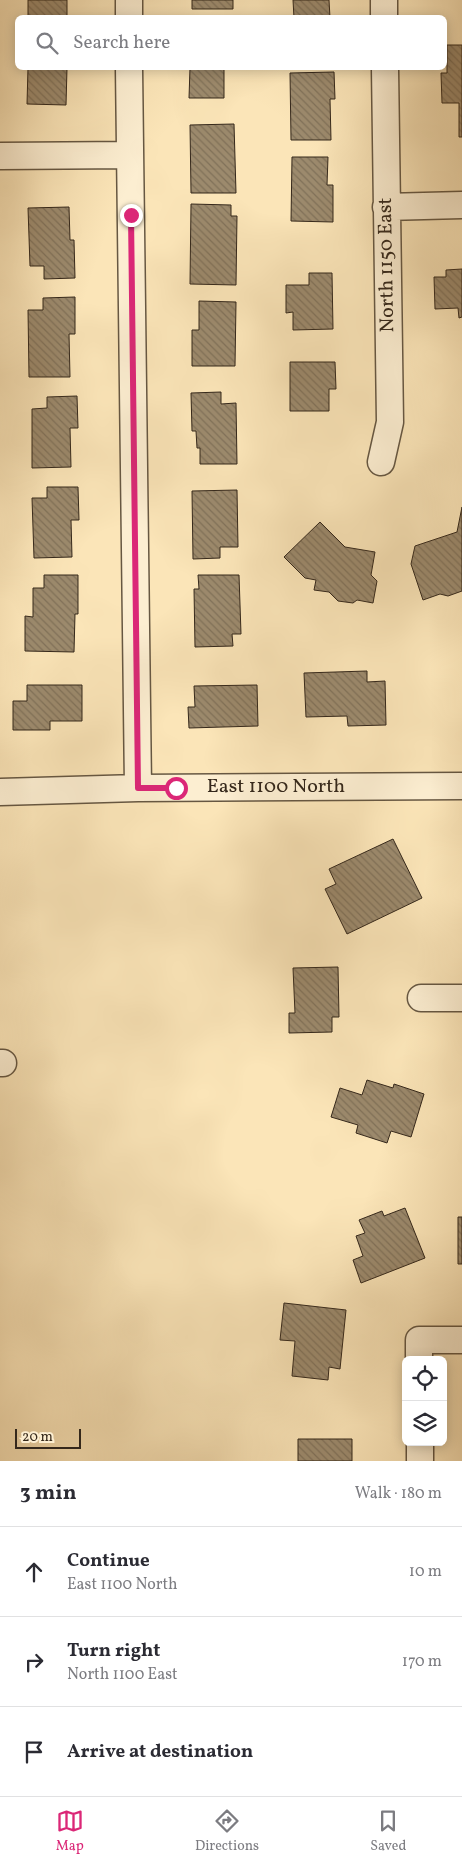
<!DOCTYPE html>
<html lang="en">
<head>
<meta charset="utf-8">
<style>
	:root { --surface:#fff; --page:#f7f7f7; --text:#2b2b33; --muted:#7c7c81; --line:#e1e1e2; --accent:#db2777 }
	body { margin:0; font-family:Vollkorn,serif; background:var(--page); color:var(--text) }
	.controls { position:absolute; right:15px; bottom:15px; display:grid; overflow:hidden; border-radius:8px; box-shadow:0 2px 12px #0003 }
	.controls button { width:45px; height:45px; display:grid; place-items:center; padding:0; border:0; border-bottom:1px solid var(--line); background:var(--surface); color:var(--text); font:25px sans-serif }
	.scale { position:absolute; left:15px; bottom:12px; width:66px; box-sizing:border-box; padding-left:5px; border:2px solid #35281b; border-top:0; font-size:14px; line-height:18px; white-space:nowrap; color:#35281b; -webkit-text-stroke:4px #fceed1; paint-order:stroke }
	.stop { position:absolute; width:15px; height:15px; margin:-11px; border:4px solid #db2777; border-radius:50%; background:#fff }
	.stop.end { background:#db2777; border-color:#fff; box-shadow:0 1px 5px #0008 }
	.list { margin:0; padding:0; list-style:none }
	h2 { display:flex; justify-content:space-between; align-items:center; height:65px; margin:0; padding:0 20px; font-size:21px }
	h2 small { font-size:16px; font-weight:400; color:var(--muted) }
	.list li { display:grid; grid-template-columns:32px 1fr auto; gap:15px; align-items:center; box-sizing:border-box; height:90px; padding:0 20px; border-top:1px solid var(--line) }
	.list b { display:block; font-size:19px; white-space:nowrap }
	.list p { margin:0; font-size:16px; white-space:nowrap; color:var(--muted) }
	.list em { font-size:16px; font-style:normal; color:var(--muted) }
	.icon { flex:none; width:28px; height:28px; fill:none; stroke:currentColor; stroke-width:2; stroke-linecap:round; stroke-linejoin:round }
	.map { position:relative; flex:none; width:462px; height:1461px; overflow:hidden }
	.search { position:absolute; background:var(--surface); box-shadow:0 2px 12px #0003; left:15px; right:15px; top:15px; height:55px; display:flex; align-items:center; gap:12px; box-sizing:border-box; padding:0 18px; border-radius:8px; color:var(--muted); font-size:19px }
	.sheet { height:335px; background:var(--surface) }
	nav { display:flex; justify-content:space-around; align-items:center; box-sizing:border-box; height:70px; border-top:1px solid var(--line); background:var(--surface); font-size:14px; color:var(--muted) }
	nav a { display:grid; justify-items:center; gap:2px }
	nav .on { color:var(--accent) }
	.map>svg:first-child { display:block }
	.building { fill:url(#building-back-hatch); stroke:#35281b }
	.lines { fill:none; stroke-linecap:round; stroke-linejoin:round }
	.minor-casing { stroke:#665742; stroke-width:29 }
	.minor { stroke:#fceed1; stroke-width:26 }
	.route { stroke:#db2777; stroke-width:6 }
	.labels { text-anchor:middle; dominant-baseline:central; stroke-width:4; stroke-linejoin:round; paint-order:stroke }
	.street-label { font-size:20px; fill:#35281b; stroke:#fceed1 }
</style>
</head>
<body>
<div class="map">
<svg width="462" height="1461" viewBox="0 0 462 1461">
	<defs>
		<pattern id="building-back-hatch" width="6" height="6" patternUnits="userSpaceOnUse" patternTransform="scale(1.25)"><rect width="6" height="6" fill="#9c8a6d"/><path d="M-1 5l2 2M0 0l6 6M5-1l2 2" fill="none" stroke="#807159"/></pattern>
	</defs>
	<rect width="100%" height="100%" fill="#fbe5b8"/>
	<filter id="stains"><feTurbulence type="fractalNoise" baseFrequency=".004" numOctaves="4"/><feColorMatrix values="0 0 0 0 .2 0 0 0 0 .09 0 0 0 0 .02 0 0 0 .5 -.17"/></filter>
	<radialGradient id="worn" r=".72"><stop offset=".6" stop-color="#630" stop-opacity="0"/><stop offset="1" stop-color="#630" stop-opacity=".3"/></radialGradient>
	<path class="building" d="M28,0H67V17L28,18Z
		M192,0H233V9H192Z
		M293,0H329L330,18H294Z
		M447,45H462V137H459V103H442L441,73H447Z
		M28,68H67L66,105L27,104Z
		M190,68H224V98H189Z
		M334,72L335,99H330L331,140H291L290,73Z
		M234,124L236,193H191L190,125Z
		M292,157H328L327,185H333V222L291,221Z
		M191,204L231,205V216H237L236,285L190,284Z
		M69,207L70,240H74L75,278L44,279V266H30L28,208Z
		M462,269V317L459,318L458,308L435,309L434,277H446V270Z
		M309,273H332L333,329L293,330V312L286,313V285H309Z
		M75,297V334H69L70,377H29L28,310H43V298Z
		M199,301L236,302L235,366H192V330H199Z
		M290,362H335L336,389H329V411H290Z
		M221,392V404L236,403L237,464H200V448H197L196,431H192L191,393Z
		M77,396L78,428H70L71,467L32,468V409L47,408V397Z
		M47,487H78L79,520H71L72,557L34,558L32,498H47Z
		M237,490L238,547H220V558L193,559L192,491Z
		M462,507V591L448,596L440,594L423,600L411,564L415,546L457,532Z
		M320,522L345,547L375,552L371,575L377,581L373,603L357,600L353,603L338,601L329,592L314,590L316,580L305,578L284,557Z
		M44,575H78V614H75L74,652L25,651V616L33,617V588H44Z
		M198,575H239L241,634H232L233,646L195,647L194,589H199Z
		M367,671V682L385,681L386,725L348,726L347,716L306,717L304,673Z
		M27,685H82V721H50V730H13V701H27Z
		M257,685L258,726L189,728L188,707H195L194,686Z
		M393,839L422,898L347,934L325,889L336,884L329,869Z
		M338,967L339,1017H332V1032L289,1033V1013H295L293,968Z
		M367,1080L393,1088L394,1084L424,1094L411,1137L391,1131L387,1143L356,1133L358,1125L331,1117L340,1088L362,1095Z
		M405,1208L425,1258L361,1283L353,1260L363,1256L356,1236L365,1233L359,1220L382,1211L384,1216Z
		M458,1217H462V1264H458Z
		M284,1303L346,1310L340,1369L329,1367L328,1380L292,1376L295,1341L280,1340Z
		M298,1439H352V1461H298Z"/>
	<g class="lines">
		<defs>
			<path id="minor" d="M129,0V18
				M384,0V18
				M129,68L138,788
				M0,156L130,155
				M386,207L462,205
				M381,462L390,422L385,68
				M0,792L138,788L462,786
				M421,998H462
				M0,1063H3
				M419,1360V1340H462
				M420,1442V1461"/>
		</defs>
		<use href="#minor" class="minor-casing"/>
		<use href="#minor" class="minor"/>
	</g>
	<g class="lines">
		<path class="route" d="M131,215L138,788H176"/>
	</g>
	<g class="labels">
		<g class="street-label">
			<text transform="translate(387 265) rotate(-91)">North 1150 East</text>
			<text x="276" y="787">East 1100 North</text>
		</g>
	</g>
	<rect width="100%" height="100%" filter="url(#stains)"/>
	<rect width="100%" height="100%" fill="url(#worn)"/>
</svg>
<div class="controls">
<button><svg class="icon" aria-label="locate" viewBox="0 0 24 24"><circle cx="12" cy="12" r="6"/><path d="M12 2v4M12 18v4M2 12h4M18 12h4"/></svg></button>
<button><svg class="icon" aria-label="layers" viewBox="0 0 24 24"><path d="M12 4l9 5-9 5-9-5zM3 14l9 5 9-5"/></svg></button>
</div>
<div class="scale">20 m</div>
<div class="stop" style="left:176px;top:788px"></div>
<div class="stop end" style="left:131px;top:215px"></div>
<div class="search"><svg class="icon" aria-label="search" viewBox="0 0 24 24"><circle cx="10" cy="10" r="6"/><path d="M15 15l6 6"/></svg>Search here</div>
</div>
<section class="sheet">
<h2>3 min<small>Walk · 180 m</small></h2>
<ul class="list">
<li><svg class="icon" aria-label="ahead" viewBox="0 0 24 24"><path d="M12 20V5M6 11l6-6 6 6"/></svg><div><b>Continue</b><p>East 1100 North</p></div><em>10 m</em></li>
<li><svg class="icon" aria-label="right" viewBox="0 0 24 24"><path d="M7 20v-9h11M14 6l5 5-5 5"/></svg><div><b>Turn right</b><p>North 1100 East</p></div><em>170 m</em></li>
<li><svg class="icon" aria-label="arrive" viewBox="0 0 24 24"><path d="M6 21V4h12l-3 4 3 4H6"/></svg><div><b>Arrive at destination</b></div></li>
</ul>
</section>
<nav>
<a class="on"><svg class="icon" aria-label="map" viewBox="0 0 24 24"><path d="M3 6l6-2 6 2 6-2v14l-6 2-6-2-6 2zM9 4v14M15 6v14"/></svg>Map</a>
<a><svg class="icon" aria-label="directions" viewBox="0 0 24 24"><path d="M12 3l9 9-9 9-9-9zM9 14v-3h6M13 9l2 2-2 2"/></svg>Directions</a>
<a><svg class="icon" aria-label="saved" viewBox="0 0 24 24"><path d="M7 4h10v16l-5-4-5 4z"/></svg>Saved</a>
</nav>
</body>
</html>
